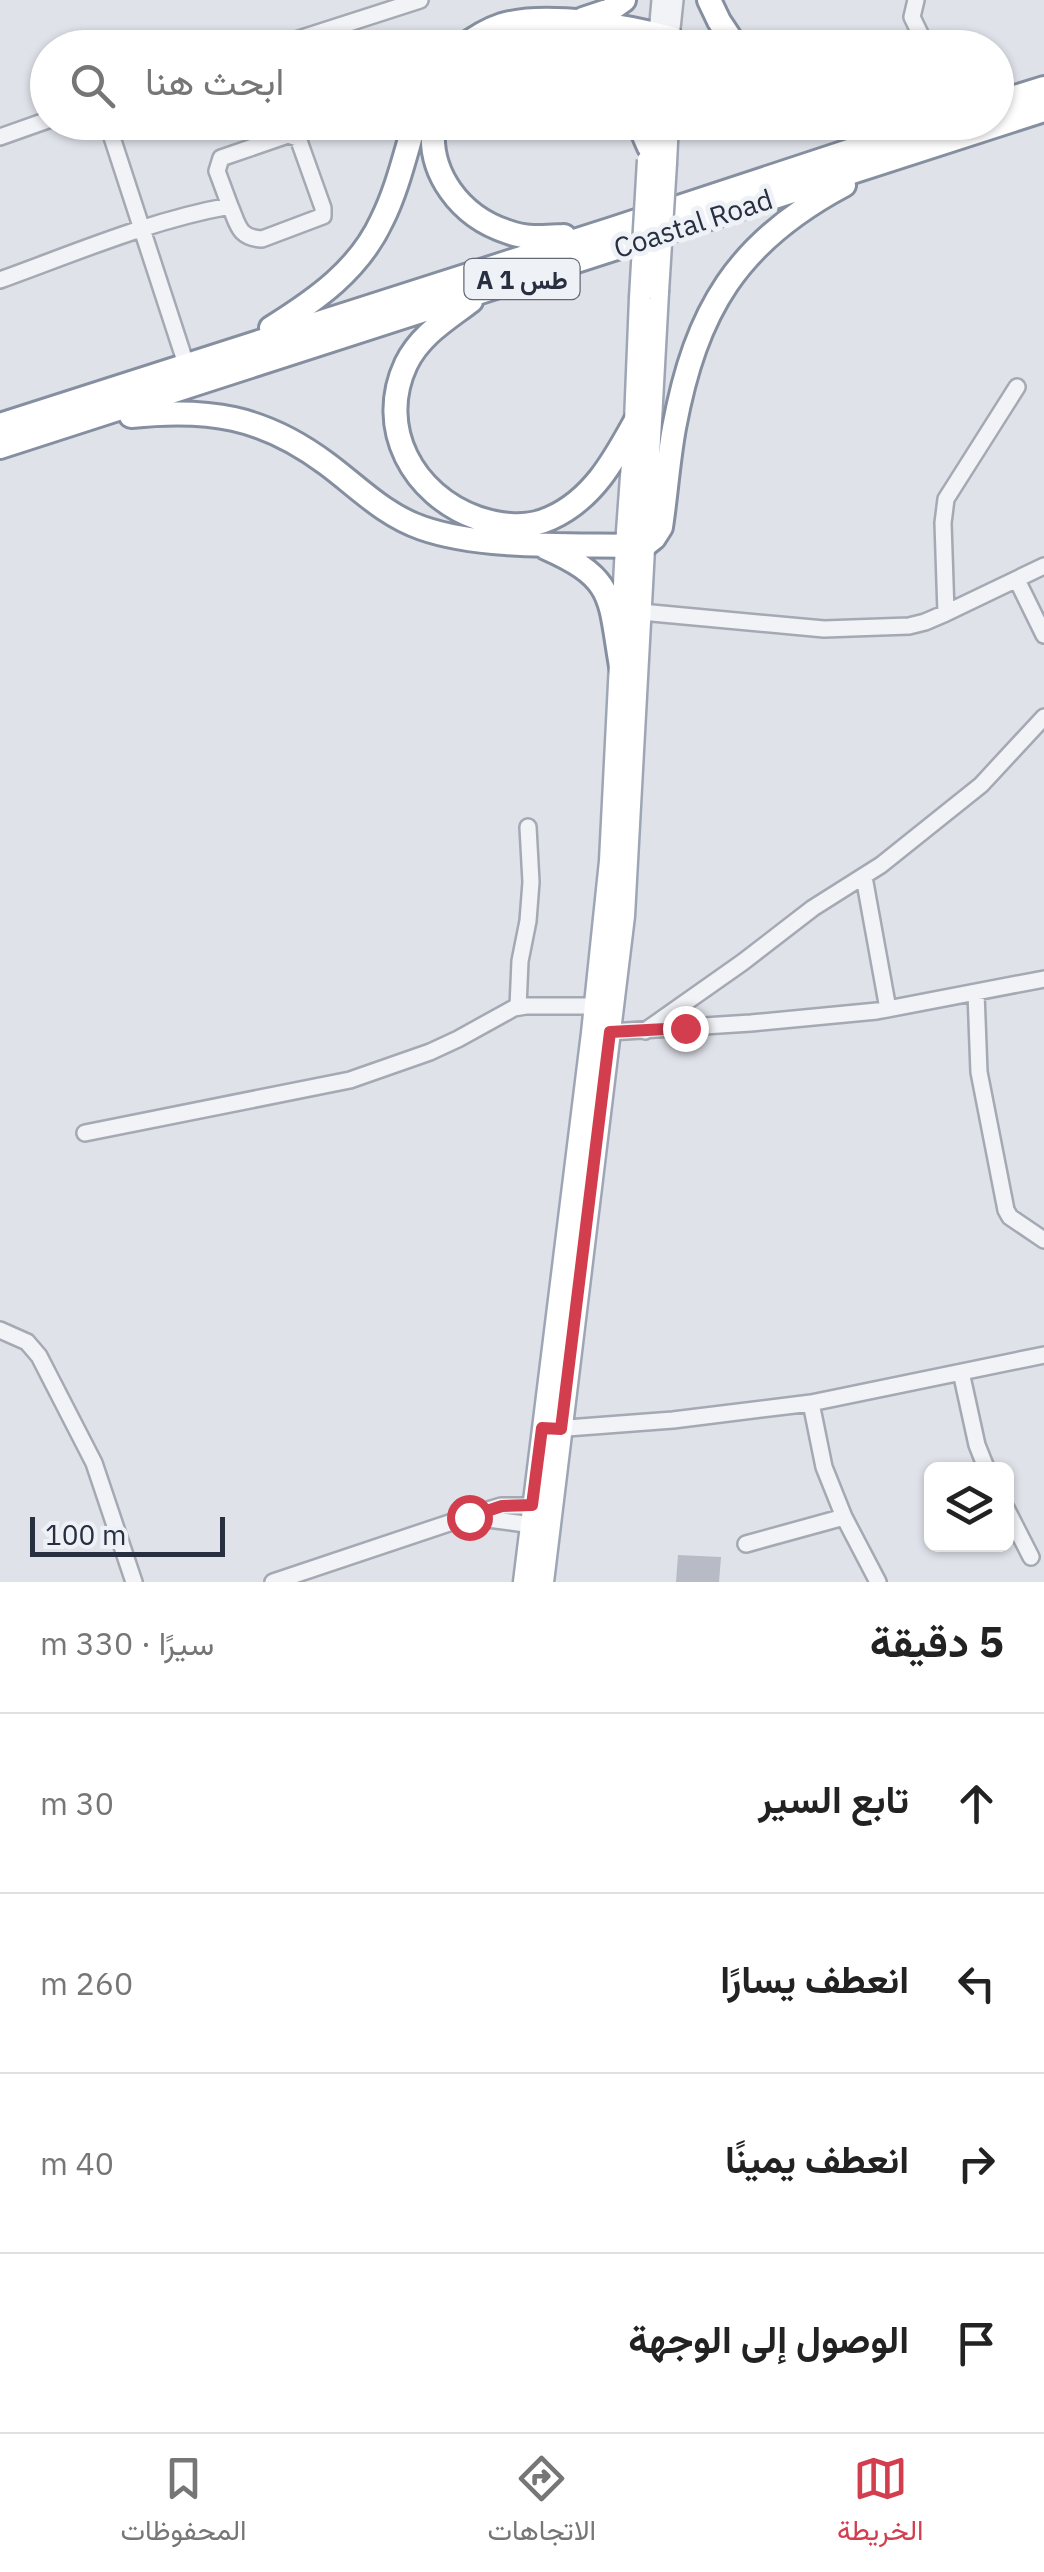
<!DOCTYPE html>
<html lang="ar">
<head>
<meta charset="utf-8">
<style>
	:root { --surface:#fff; --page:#f2f2f2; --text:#222; --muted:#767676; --line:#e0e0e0; --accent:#d33e4f }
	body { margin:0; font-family:"IBM Plex Sans",Vazirmatn,sans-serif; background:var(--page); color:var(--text); direction:rtl }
	.controls { position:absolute; right:30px; bottom:30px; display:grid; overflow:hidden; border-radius:15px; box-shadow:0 2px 8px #0004 }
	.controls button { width:90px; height:90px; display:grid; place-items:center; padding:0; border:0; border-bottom:2px solid var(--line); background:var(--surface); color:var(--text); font:50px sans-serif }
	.scale { position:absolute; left:30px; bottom:25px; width:195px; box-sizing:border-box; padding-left:10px; border:5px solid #272f40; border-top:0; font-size:28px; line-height:35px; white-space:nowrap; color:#272f40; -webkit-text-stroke:8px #eef1f6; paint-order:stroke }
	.stop { position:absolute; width:30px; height:30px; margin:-22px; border:8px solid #d33e4f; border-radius:50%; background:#fff }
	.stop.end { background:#d33e4f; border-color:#fff; box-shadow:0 2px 10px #0008 }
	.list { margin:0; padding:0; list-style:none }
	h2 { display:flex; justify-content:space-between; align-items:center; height:130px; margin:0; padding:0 40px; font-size:42px }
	h2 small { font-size:32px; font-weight:400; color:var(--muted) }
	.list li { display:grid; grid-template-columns:65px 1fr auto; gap:30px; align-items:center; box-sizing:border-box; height:180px; padding:0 40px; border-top:2px solid var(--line) }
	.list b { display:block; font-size:38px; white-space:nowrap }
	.list em { font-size:32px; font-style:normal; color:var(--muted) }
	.icon { flex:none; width:55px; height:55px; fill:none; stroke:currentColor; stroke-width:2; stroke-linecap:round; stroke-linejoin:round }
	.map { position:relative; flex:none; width:1044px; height:1582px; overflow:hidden; direction:ltr }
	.search { position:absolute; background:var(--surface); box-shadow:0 2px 8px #0004; left:30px; right:30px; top:30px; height:110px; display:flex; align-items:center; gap:25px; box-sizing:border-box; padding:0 35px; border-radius:55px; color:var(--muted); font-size:38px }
	.sheet { height:850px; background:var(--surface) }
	nav { display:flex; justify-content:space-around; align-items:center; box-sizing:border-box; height:140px; border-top:2px solid var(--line); background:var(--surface); font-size:28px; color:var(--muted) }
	nav a { display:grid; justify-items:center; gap:5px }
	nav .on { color:var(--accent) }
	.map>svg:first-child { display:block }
	.building { fill:#b6bbc6 }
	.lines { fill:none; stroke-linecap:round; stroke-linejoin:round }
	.minor-casing { stroke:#a4a9b3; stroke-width:20 }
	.major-casing { stroke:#9ea6b5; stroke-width:25 }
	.highway-casing { stroke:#868fa0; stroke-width:28 }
	.minor { stroke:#f2f3f7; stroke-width:15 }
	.major { stroke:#fff; stroke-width:20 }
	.highway { stroke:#fff; stroke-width:22 }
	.major-bridge-casing { stroke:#9ea6b5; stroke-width:25; stroke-linecap:butt }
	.major-bridge { stroke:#fff; stroke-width:20 }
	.route { stroke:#d33e4f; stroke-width:12 }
	.labels { text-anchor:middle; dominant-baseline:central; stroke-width:10; stroke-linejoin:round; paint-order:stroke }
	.shield { fill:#eef1f6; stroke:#636977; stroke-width:2.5 }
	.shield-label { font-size:25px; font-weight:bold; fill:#272f40 }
	.street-label { font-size:28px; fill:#272f40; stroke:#eef1f6 }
</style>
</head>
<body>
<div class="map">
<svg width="1044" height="1582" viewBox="0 0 1044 1582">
	<rect width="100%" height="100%" fill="#dfe2e9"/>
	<path class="building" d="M678,1555L721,1557L719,1582H676Z"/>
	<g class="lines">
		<defs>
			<path id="minor" d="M916,0L912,17L927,48
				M657,34L660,0
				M671,38L675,0
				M271,48L420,0
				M107,122L186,364
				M0,137L48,120
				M0,280C75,253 151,220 230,206C238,224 238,238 262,239L323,216V208L298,138L288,135L221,158L217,171L230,206
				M1017,580L1044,635
				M641,612L824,629L909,626L925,622L946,613L1044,566
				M946,613L943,523L946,499L1017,387
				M864,877L888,1009
				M976,993L979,1072L1006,1210L1010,1217L1044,1240
				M518,1007L520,961L528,921L531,882L528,827
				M645,1031L743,962L813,908L881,865L981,785L1044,717
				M610,1032L751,1023L877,1011L1044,979
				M85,1133L350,1080L430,1052L458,1039L514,1008L526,1006H595
				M0,1330L27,1342L39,1356L94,1463L134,1582
				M961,1372L977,1445L987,1470
				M811,1403L824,1467L844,1517L878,1582
				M554,1429L673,1420L811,1403L1044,1355
				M1006,1508L1031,1557
				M473,1517L540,1526
				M746,1544L844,1517
				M273,1582L491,1509L501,1506H541"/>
			<path id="major" d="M666,163L668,122
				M524,1582L592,1033L610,861L626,545L635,422L640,298
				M543,1582L624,916L658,292"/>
			<path id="highway" d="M709,0L719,21L737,48
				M583,19L610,10L624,0
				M461,48C474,38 487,30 502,25C547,12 626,26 671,38
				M496,48C523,39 551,38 578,48
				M996,103L1044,88
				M434,122C426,173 461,217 508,232C526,239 545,237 564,236
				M638,122L649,147
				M471,301C446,320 420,335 406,364C376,428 413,495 477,518C500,526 528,529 551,518C593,499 614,460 635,422
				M271,328C316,300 359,270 382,220C397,190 405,155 415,122
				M131,416C208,408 263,416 327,464C358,487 384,515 422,528C485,550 577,544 644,546L654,538L661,527C666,494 668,461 674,428C696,310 737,242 844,185
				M0,425L612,229L937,122
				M0,447L1044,110
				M546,548C616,579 609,597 621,666"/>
		</defs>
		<use href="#minor" class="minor-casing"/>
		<use href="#major" class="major-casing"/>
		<use href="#highway" class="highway-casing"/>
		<use href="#minor" class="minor"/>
		<use href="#major" class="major"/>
		<use href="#highway" class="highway"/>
		<defs>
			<path id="major-bridge" d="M658,292L666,163
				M640,298L648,160"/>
		</defs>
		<use href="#major-bridge" class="major-bridge-casing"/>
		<use href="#major-bridge" class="major-bridge"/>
	</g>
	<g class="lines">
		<path class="route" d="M469,1517L502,1506L532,1505L542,1428L561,1429L610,1032L685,1028"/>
	</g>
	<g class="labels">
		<rect class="shield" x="464.5" y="259" width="115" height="40" rx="8"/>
		<g class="shield-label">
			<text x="522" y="279">A 1 طس</text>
		</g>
		<g class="street-label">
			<text transform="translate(693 223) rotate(-18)">Coastal Road</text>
		</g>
	</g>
</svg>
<div class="controls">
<button><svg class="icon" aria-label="layers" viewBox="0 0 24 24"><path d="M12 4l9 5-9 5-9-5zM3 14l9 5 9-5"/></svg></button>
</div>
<div class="scale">100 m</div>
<div class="stop" style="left:469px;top:1517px"></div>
<div class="stop end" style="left:685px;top:1028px"></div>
<div class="search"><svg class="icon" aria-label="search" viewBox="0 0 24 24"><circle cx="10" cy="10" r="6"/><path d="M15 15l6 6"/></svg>ابحث هنا</div>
</div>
<section class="sheet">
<h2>5 دقيقة<small>سيرًا · 330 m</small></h2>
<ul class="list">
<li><svg class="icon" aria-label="ahead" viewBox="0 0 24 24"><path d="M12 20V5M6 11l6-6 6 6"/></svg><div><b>تابع السير</b></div><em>30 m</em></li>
<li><svg class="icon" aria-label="left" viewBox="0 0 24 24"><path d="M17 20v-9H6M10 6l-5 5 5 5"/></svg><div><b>انعطف يسارًا</b></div><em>260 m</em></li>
<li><svg class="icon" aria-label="right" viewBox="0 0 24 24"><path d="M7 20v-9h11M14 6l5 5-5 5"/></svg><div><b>انعطف يمينًا</b></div><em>40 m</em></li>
<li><svg class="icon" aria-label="arrive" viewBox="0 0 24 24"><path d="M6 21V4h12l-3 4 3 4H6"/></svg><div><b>الوصول إلى الوجهة</b></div></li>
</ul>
</section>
<nav>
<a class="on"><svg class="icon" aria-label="map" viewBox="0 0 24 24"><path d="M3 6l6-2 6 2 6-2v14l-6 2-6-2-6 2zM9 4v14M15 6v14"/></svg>الخريطة</a>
<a><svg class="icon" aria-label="directions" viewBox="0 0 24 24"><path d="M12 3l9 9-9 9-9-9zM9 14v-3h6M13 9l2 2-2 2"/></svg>الاتجاهات</a>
<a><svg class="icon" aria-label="saved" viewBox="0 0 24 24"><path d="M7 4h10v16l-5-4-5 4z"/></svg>المحفوظات</a>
</nav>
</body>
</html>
